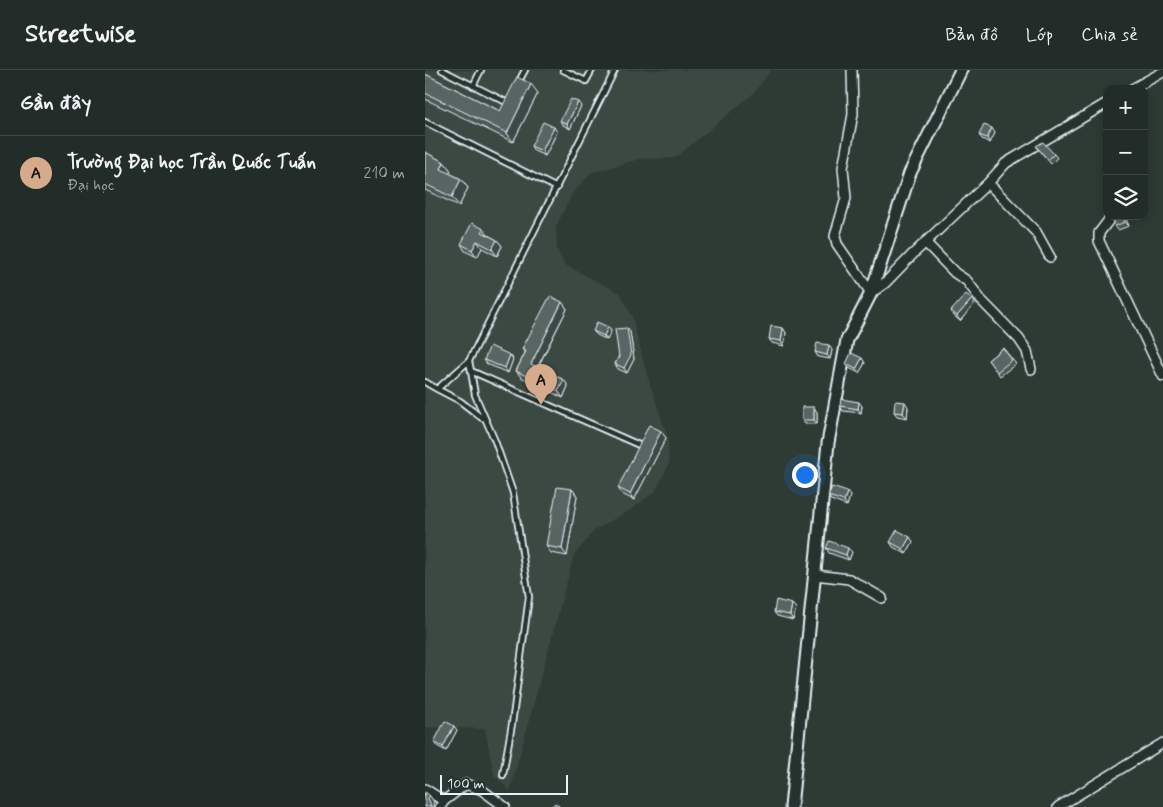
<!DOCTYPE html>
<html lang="vi">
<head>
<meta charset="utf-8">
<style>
	:root { --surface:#222c28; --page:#2a3430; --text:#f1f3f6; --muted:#a2a7a8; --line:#3f4845; --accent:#d6ab8b }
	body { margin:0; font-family:Mynerve,sans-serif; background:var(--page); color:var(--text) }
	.controls { position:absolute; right:15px; top:15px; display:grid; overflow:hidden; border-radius:10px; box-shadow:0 2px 12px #0003 }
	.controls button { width:45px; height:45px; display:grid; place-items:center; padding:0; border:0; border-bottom:1px solid var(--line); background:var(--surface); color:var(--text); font:25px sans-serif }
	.scale { position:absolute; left:15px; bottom:12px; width:128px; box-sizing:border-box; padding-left:5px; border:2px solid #e8f1f8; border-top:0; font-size:14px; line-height:18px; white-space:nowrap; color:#e8f1f8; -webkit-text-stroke:4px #26332d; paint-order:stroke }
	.you { position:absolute; left:379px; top:404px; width:18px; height:18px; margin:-12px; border:4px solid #fff; border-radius:50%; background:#1a73e8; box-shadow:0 0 0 8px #1a73e833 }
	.badge { display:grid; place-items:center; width:32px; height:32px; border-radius:50%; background:var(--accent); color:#111; font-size:16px; font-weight:700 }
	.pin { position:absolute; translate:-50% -41px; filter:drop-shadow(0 1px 2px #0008) }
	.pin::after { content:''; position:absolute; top:26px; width:18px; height:15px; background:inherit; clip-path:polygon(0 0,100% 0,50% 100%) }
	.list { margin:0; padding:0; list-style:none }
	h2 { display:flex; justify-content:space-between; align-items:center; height:65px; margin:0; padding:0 20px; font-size:21px }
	h2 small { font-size:16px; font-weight:400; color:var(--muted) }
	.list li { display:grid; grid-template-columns:32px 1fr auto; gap:15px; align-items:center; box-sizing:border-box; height:75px; padding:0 20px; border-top:1px solid var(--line) }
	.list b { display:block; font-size:19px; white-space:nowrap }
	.list p { margin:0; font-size:16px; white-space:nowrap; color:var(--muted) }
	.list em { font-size:16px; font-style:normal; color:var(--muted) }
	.icon { flex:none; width:28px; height:28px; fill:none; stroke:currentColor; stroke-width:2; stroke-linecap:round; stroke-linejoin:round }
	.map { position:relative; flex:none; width:738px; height:737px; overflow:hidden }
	header { display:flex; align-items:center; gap:30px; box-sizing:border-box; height:70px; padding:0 25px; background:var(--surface); border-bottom:1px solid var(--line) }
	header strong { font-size:24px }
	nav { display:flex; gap:28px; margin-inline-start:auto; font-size:18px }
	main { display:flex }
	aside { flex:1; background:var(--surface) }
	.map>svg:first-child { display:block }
	.built { fill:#3b4843 }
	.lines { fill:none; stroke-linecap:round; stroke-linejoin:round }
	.service-casing { stroke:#e8f1f8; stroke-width:8 }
	.minor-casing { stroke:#e8f1f8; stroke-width:12 }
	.tertiary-casing { stroke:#e8f1f8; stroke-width:15 }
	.service { stroke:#26332d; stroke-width:4.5 }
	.minor { stroke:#26332d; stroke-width:9 }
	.tertiary { stroke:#26332d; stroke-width:11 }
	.wall { fill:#4d5755; stroke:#e8f1f8 }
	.shaded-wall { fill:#3e4745; stroke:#e8f1f8 }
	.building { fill:#596563; stroke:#e8f1f8 }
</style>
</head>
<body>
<header>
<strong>Streetwise</strong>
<nav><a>Bản đồ</a><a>Lớp</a><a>Chia sẻ</a></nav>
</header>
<main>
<aside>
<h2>Gần đây<small></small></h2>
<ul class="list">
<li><span class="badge">A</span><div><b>Trường Đại học Trần Quốc Tuấn</b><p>Đại học</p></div><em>210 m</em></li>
</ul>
</aside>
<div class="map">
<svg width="738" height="737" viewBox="0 0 738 737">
	<rect width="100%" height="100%" fill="#2e3b35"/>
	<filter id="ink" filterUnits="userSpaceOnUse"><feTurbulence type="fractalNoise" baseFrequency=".02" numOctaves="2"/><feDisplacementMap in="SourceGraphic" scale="10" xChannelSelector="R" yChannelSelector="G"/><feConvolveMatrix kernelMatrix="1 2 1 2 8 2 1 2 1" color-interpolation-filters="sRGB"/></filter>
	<g filter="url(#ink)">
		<path class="built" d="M0,0H346L329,23L250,88L214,89L166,103L147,124L131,157L132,180L140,195L195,223L207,246L221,302L243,368L244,394L230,422L205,440L170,460L149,485L85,721L69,705L60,659L0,657Z"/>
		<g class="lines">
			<defs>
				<path id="service" d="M17,0L83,33L84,31
					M138,0L161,11L167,0
					M93,13L100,0
					M48,16L56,0
					M0,52L132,118
					M44,291L46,301L214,375
					M46,301L50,325L70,371L88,423L104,527L87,654L78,705
					M0,312L12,319L44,291L190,0
					M12,319L35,331L57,348"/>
				<path id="minor" d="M427,0L428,44L418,98L421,128L410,166L412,174L446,223L460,213L489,183L563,113L581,93L682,33
					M707,19L738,2
					M563,113L611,162L625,187
					M687,146L674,163V171L738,306
					M500,172L530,203L542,211L556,230L594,269L602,281L606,299
					M390,505L424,509L457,528
					M0,719L19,731
					M15,737L19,731L41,714L57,720L80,737
					M633,737L738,673"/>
				<path id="tertiary" d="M366,737L403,373L422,270L446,223L485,103L536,0"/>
			</defs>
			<use href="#service" class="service-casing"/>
			<use href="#minor" class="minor-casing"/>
			<use href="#tertiary" class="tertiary-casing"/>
			<use href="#service" class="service"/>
			<use href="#minor" class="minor"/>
			<use href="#tertiary" class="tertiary"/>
		</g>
		<path class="wall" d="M0,4L75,41L113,23L88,72L0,29Z
			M156,36L145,59L138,55L135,51Z
			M132,62L120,86L109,81L106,76Z
			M570,63L565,73L557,69L554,65Z
			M611,76L629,84L632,88L626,94Z
			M0,82L19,92L26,101L24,103L36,109L43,118L34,136L0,120Z
			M701,149L704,156L693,160L690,156Z
			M59,159L63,165L72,170L77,176L72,186L57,178L52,187L40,181L36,174Z
			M137,232L142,239L113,297L139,310L143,316L138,328L96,307L91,301L100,283L97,279Z
			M550,233L535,251L529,246L526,241Z
			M183,257L186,261L182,270L172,265L168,261Z
			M358,258L361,263L359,276L347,273L344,269Z
			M205,262L209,289L202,303L193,299L190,294Z
			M578,278L591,294L575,306L563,290Z
			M407,280L405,289L393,287L390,282Z
			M85,285L88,289L83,303L62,294L59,290Z
			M440,293L434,303L424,298L421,294Z
			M415,336H437L436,343L418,341Z
			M483,337L482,348L472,346L469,342Z
			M392,342V354H380L377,350Z
			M241,368L209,430L197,424L193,418Z
			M147,419L152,426L142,486L126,483L121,476Z
			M403,426H425L422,436L406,430Z
			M465,472H488L481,484L468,477Z
			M401,478L427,482L424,490L404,483Z
			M367,534L371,538L368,550L352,546L349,542Z
			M32,660L21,681L12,676L9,672Z"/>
		<path class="shaded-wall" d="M106,14L113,23L88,72L82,63Z
			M153,32L156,36L145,59L142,54Z
			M129,57L132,62L120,86L117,81Z
			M567,58L570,63L565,73L562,68Z
			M19,92L26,101L22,108L16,99Z
			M36,109L43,118L34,136L27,127Z
			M698,146L701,149L704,156L700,152Z
			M72,170L77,176L72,186L67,179Z
			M52,171L57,178L52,187L47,180Z
			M547,229L550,233L535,251L532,246Z
			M137,232L142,239L111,300L106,294Z
			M183,257L186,261L182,270L179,266Z
			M202,258L205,262L209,289L202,303L199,298Z
			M358,258L361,263L359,276L356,271Z
			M404,275L407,280L405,289L402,285Z
			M85,285L88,289L83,303L80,298Z
			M437,288L440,293L434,303L431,299Z
			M139,310L143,316L138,328L133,321Z
			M434,332L437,336L436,343L433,339Z
			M480,332L483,337L482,348L478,343Z
			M389,337L392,342V354L389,350Z
			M236,361L241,368L209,430L205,424Z
			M147,419L152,426L142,486L137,479Z
			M422,422L425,426L422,436L419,431Z
			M485,467L488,472L481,484L478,479Z
			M423,478L427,482L424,490L421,485Z
			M367,534L371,538L368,550L365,545Z
			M29,656L32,660L21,681L18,677Z
			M5,726L9,732L8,735L9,737H5L3,728Z"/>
		<path class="building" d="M0,4L75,41L92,7L106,14L82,63L0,23Z
			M146,29L153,32L142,54L135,51Z
			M118,52L129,57L117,81L106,76Z
			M559,55L567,58L562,68L554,65Z
			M618,72L629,84L623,90L611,76Z
			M0,82L19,92L16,99L36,109L27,127L0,114Z
			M693,146H698L700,152L690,156L688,148Z
			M47,153L59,159L57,162L72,170L67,179L52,171L47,180L36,174Z
			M541,224L547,229L532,246L526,241Z
			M125,226L137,232L106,294L139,310L133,321L91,301L101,281L97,279Z
			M172,252L183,257L179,266L168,261Z
			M346,256L358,258L356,271L344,269Z
			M202,258L206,285L199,298L190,294L194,287L190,259Z
			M392,273L404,275L402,285L390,282Z
			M65,276L85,285L80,298L59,290Z
			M578,278L587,290L572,302L563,290Z
			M426,283L437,288L431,299L421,294Z
			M416,329L434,332L433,339L415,336Z
			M470,331L480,332L478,343L469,342Z
			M377,337H389V350H377Z
			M224,355L236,361L205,424L193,418Z
			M132,417L147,419L137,479L121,476Z
			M407,417L422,422L419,431L403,426Z
			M472,460L485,467L478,479L465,472Z
			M404,471L423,478L421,485L401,478Z
			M351,530L367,534L365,545L349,542Z
			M20,651L29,656L18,677L9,672Z
			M0,722L5,726L3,728L6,735L5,737H0Z
			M130,733L135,737H126Z"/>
	</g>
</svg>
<div class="controls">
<button>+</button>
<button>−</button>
<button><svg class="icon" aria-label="layers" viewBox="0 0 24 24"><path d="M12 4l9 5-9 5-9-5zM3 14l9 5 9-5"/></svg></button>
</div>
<div class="scale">100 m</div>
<div class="you"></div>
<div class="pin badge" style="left:116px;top:335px">A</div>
</div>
</main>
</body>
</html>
